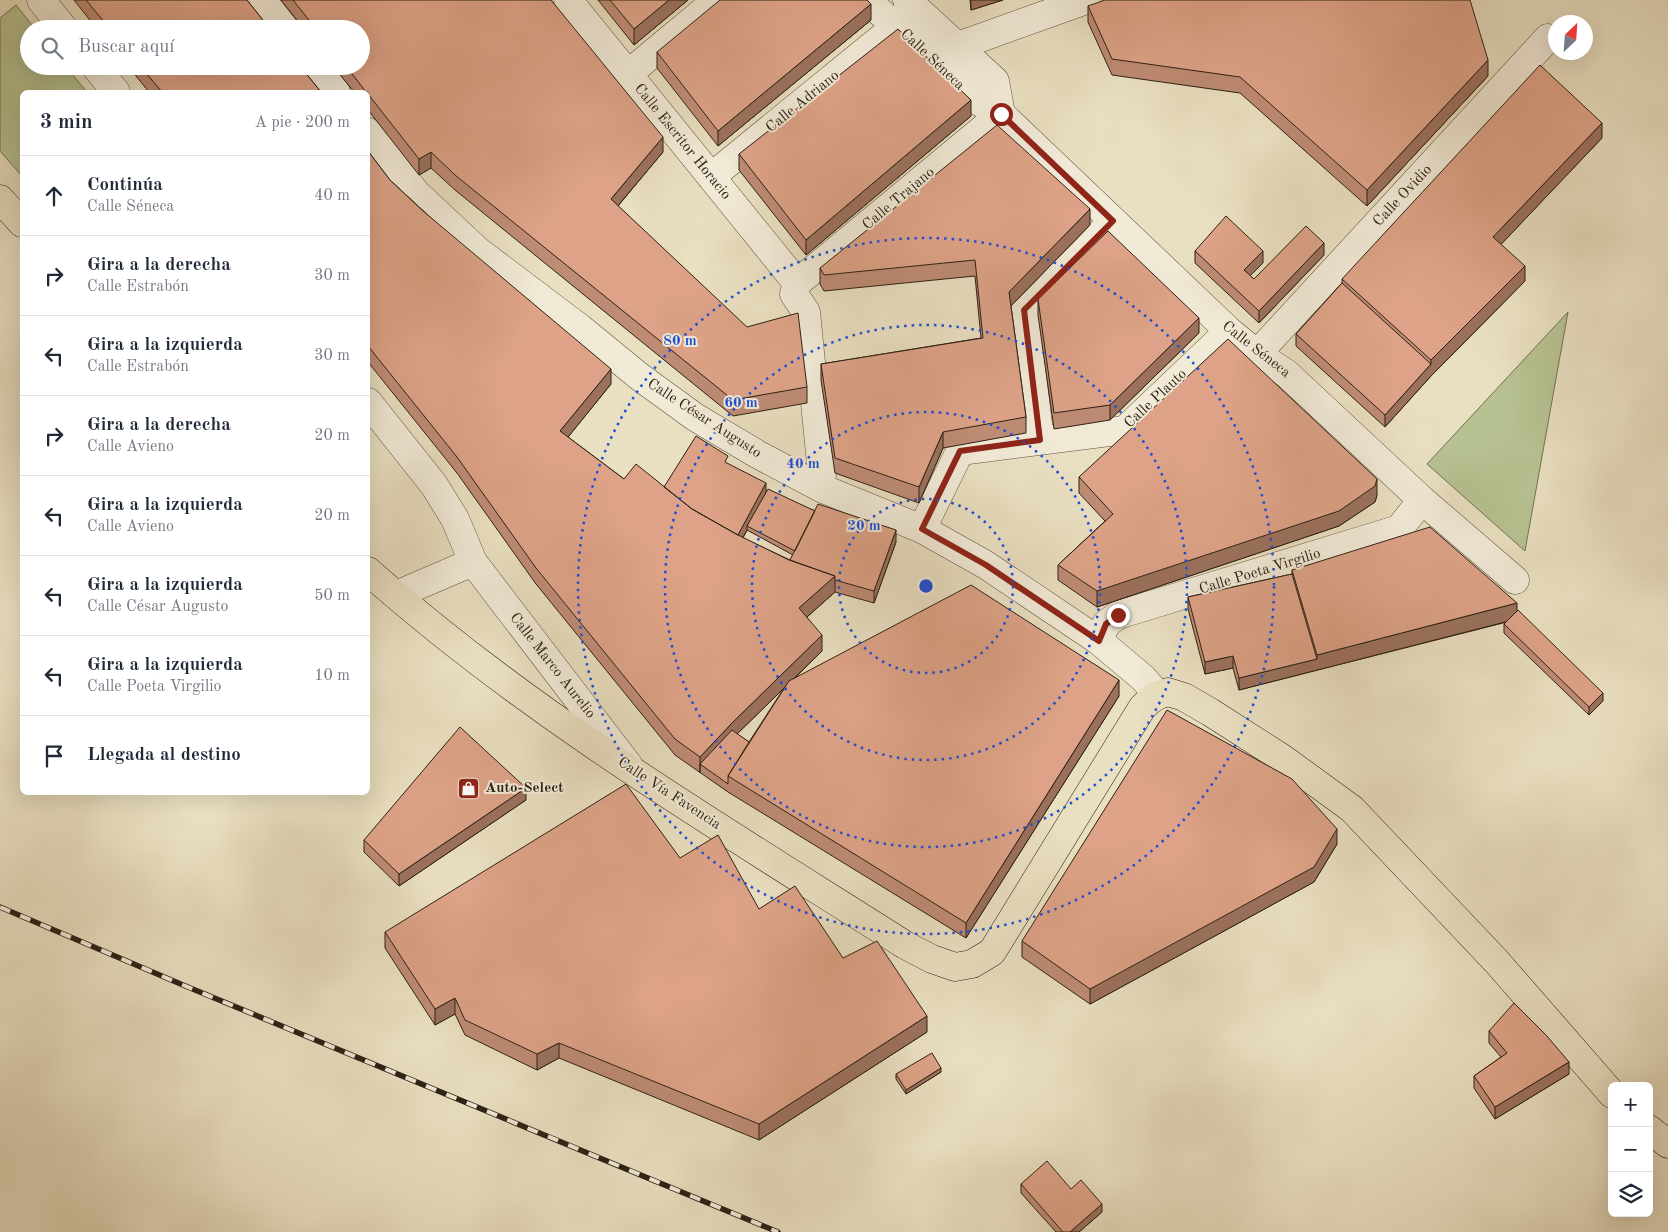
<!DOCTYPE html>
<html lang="es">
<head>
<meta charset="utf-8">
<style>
	:root { --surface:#fff; --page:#f2f2f3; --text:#1f2937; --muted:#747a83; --line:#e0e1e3 }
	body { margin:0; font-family:"Old Standard TT",serif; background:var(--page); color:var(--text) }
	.controls { position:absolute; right:15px; bottom:15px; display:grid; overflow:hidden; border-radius:8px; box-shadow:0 5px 20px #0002 }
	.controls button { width:45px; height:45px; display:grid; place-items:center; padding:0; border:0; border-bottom:1px solid var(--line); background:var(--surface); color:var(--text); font:25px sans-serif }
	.compass { position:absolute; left:1548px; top:15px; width:45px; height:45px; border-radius:50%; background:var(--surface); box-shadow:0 5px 20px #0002; rotate:25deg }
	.stop { position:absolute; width:15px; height:15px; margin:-11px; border:4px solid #8f2418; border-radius:50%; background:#fff }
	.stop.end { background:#8f2418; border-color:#fff; box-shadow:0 1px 5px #0008 }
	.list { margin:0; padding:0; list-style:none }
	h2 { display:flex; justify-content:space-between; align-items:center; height:65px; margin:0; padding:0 20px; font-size:21px }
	h2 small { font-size:16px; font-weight:400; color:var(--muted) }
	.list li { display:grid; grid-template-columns:32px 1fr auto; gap:15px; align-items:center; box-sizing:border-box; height:80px; padding:0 20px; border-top:1px solid var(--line) }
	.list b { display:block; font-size:19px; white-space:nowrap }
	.list p { margin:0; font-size:16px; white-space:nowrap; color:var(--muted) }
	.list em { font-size:16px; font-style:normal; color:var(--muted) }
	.icon { flex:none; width:28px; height:28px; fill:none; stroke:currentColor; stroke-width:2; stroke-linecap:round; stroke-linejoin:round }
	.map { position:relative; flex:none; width:1668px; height:1232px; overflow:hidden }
	.search { position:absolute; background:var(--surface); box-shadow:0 5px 20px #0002; left:20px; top:20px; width:350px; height:55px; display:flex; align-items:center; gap:12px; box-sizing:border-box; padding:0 18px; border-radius:28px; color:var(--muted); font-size:19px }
	.panel { position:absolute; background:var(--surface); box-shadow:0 5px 20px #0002; left:20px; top:90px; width:350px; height:705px; border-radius:8px }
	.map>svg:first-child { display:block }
	.green { fill:#b7c292; stroke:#727253 }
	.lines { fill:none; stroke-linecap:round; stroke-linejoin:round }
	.minor-casing { stroke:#5c503f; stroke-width:29 }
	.major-casing { stroke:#2d2114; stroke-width:29 }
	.minor { stroke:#f1ead7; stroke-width:28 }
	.major { stroke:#e9dfc1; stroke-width:28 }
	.rail-casing { stroke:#2d2114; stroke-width:5.5 }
	.rail { stroke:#f1ead7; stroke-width:4; stroke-dasharray:11; stroke-linecap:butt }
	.wall { fill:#be8b74; stroke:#2d2114; fill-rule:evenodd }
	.shaded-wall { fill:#9b715e; stroke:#2d2114 }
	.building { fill:#dda287; stroke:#2d2114 }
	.route { stroke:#8f2418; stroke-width:6 }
	.ring { fill:none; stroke:#1d4ed8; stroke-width:2.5; stroke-dasharray:2.5 5 }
	.labels { text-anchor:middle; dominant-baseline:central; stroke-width:4; stroke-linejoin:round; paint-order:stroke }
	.street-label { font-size:15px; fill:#2d2114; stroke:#f1ead7 }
	.poi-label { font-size:15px; font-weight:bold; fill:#2d2114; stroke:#f1ead7; text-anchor:start }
	.centre { fill:#1d4ed8; stroke:#f1ead7; stroke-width:2.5 }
	.ring-label { font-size:15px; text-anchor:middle; font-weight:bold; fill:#1d4ed8; stroke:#f1ead7; stroke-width:4; stroke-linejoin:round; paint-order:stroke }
</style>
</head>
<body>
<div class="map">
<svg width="1668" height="1232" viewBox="0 0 1668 1232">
	<rect width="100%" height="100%" fill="#e9dfc1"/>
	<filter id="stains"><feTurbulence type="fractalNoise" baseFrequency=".004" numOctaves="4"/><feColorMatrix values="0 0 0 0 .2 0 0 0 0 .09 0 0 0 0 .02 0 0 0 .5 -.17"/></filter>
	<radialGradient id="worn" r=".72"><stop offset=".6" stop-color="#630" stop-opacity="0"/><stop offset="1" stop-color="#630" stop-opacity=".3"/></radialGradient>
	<path class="green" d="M16,5L35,29H29V66H65L87,92H22V176L0,151V18Z
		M1568,312L1525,551L1427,464Z"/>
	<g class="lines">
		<defs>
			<path id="minor" d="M41,0L64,29
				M262,0L285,29
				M568,0L797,283
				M867,0L976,100L1001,114L1229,331L1257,354L1287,374L1422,500L1515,580
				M907,0L995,81L1001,114
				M958,46L1086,0
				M95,66L116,92
				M315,66L336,92
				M628,74L717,0
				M368,132L416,193L478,251L580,328L640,377L695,417L757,454L821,488L922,529L986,565L1099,641L1143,678L1158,695
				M711,177L895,27
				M797,283L1001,114
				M797,283L794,294L806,312L822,473L821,488
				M1257,354L1548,38
				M368,402L434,485L455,519L473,562
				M1040,440L1024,310L1113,221
				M922,529L960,451L1125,430L1229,331
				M396,595L473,562L629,766
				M1099,641L1106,624L1118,615L1399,529L1422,500"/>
			<path id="major" d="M0,199L22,223
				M368,571C531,716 721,828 905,945L932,959L955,967L972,964L992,952L1142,708L1149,701L1158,695L1168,692L1184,697L1210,712L1282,758L1352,809L1497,962L1612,1094
				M1649,1129L1668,1144"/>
		</defs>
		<use href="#minor" class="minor-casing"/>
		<use href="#major" class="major-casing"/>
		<use href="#minor" class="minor"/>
		<use href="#major" class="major"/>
		<defs>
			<path id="rail" d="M0,907L183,985L778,1232"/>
		</defs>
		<use href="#rail" class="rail-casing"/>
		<use href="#rail" class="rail"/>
	</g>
	<path class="wall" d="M74,0H247L270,29H97Z
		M281,0H551L663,152L618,206L807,387V403L733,416L455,190L431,168L419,175L368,110V92H354L333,66H361V29H304Z
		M598,0H688L634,45Z
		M970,0H1003L971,10Z
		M1088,6L1488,76L1367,206L1240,93L1112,75L1088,22Z
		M871,20L718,146L657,68V52Z
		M128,66H300L321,92H149Z
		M971,116L806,255L739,170V154Z
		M1602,138L1501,244L1525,281L1431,376L1385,427L1296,346V334L1342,283V279Z
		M368,151L390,180L611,384L568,437L624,479L664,487L728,464L766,492L896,542L874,603L835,592L807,617L822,651L795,678L1119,696L966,938L728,792L675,755L536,584L457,473L368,362ZM747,530L793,555L790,560L743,538ZM784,688L749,742L737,734Z
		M1090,225L1011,306L1026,417V433L943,448L919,503L835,473L821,380V364L981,338L975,276L824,291L820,284V268Z
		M1195,251L1263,263L1250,276L1254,279L1324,255L1259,323L1195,263Z
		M1038,299L1199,333L1110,420L1054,429L1038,315Z
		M1079,477L1377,495L1375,502L1339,526L1097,607L1058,580V565L1105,521L1079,493Z
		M1292,570L1517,611L1603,701L1589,715L1504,633V624L1507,622L1239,690L1233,668L1205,674L1188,609V597L1292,574Z
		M526,800L399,886L364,852V840Z
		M1337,844L1314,882L1090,1004L1022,957V941Z
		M680,858L759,909L843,958L927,1032L759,1140L559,1058L537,1070L465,1035L455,1014L435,1025L385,948V932Z
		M1489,1031L1569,1074L1495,1119L1474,1088V1076L1501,1057L1489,1043Z
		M941,1072L906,1094L896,1079V1074Z
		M1021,1184L1071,1189L1102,1212L1079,1232H1056L1021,1193Z"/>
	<path class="shaded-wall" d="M669,0H688L634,45V29Z
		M971,0H1003L971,10Z
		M871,4V20L718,146V131Z
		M1488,60V76L1367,206V190Z
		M971,100V116L806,255V240Z
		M1602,123V138L1493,253V237Z
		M663,137V152L611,214V199Z
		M431,152V168L419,175V159Z
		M1090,209V225L1009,308V292Z
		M1324,243V255L1259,323V311Z
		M1263,251V263L1244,282V270Z
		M1525,266V281L1431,376L1385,427V415L1431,364V360Z
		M1199,318V333L1110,420V405Z
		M611,369V384L560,447V431Z
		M943,432V448L919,503V487Z
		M1377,479V495L1375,502L1339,526L1097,607V591Z
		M766,483V495L747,526V530L736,550V538Z
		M896,530V542L874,603V591Z
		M835,576V592L799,624V608Z
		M1517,603V619L1239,690V678L1317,659V655Z
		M822,635V651L732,739L700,764V773V757L732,723Z
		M1233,656V668L1205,674V662Z
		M1119,680V696L966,938V923Z
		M1603,693V701L1589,715V707Z
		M526,788V800L399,886V874Z
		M1337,829V844L1314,882L1090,1004V989Z
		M455,998V1014L435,1025V1009Z
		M927,1016V1032L759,1140V1124Z
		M559,1043V1058L537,1070V1054Z
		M1569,1062V1074L1495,1119V1107Z
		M941,1068V1072L906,1094V1090Z
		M1102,1204V1212L1079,1232H1070Z"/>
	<path class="building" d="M86,0H247L270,29H110Z
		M293,0H551L663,137L611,199L747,327L798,313L807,387L733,400L455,175L431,152L419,159L368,94V92H366L346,66H361V29H316Z
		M610,0H669L634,29Z
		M720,0H867L871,4L718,131L657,52Z
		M1105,0H1470L1488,60L1367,190L1240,77L1112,59L1088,6Z
		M898,29L971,100L806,240L739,154Z
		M1540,65L1602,123L1493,237L1525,266L1431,360L1342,279Z
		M140,66H300L321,92H162Z
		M997,125L1090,209L1009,292L1026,417L943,432L919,487L835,458L821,364L983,338L975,260L824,275L820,268Z
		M368,151L390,180L423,211L611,369L560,431L624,479L636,464L692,509L736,534L789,560L835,576L799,608L822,635L732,723L700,757L675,739L536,568L457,457L368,346Z
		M1226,216L1263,251L1244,270L1254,279L1306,226L1324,243L1259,311L1195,251Z
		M1108,231L1199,318L1110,405L1054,413L1038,299Z
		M1342,283L1431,364L1385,415L1296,334Z
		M1228,339L1377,479L1375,486L1339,511L1097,591L1058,565L1113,514L1079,477Z
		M696,436L728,456L725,462L766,483L738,535L692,509L664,487Z
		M768,489L815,511L795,551L747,526Z
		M818,504L896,530L874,591L835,580V576L790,560Z
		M1430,527L1517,603L1317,655L1292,570Z
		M1292,574L1317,659L1239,678L1233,656L1205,662L1188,597Z
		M971,585L1119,680L966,923L728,776L789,681Z
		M1518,610L1603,693L1589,707L1504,624Z
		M1167,710L1292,779L1337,829L1314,867L1090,989L1022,941Z
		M460,727L526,788L399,874L364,840Z
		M732,730L749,742L728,776V784L700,764Z
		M626,784L680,858L718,835L759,909L795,886L843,958L877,941L927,1016L759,1124L559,1043L537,1054L465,1020L455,998L435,1009L385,932Z
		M1514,1003L1546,1035L1569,1062L1495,1107L1474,1076L1507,1053L1489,1031Z
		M932,1053L941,1068L906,1090L896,1074Z
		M1047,1161L1071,1189L1081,1180L1102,1204L1070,1232H1063L1021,1184Z"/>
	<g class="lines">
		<path class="route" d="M1001,114L1113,221L1024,310L1040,440L960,451L922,529L986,565L1099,641L1106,624L1118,615"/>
	</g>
	<g class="ring">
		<circle cx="926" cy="586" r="87"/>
		<circle cx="926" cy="586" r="174"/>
		<circle cx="926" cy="586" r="261"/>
		<circle cx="926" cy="586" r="348"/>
	</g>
	<defs>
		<symbol id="shop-square" viewBox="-11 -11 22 22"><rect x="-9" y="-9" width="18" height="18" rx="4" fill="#8f2418" stroke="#f1ead7"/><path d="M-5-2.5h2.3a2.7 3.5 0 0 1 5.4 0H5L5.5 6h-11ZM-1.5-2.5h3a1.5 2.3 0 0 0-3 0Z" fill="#fff"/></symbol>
	</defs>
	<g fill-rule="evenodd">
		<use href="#shop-square" x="456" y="776" width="25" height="25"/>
	</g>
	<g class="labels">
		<g class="street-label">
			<text transform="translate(932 60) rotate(43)">Calle Séneca</text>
			<text transform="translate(803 102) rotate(-39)">Calle Adriano</text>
			<text transform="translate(682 142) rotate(51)">Calle Escritor Horacio</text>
			<text transform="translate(1403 196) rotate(-47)">Calle Ovidio</text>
			<text transform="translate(899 199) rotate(-40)">Calle Trajano</text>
			<text transform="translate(1256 350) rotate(38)">Calle Séneca</text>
			<text transform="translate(1156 399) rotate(-43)">Calle Plauto</text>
			<text transform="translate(704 419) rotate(33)">Calle César Augusto</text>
			<text transform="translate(1260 572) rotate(-17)">Calle Poeta Virgilio</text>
			<text transform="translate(552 666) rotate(52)">Calle Marco Aurelio</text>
			<text transform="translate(669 794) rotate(33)">Calle Vía Favencia</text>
		</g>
		<g class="poi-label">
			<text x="485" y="788">Auto-Select</text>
		</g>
	</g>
	<circle cx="926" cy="586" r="8" class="centre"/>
	<g class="ring-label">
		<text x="680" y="345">80 m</text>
		<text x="741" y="407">60 m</text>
		<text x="803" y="468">40 m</text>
		<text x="864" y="530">20 m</text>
	</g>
	<rect width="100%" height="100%" filter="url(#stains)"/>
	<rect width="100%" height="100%" fill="url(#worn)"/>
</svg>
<div class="controls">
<button>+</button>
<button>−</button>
<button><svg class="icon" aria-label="layers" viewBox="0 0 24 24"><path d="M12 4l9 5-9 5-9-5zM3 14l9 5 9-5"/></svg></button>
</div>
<svg class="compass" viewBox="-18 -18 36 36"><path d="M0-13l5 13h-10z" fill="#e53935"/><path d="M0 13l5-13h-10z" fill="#747a83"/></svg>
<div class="stop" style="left:1001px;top:114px"></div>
<div class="stop end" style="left:1118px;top:615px"></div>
<div class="search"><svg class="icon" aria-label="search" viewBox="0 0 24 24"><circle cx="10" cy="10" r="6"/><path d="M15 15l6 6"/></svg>Buscar aquí</div>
<section class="panel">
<h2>3 min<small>A pie · 200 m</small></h2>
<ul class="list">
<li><svg class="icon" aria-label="ahead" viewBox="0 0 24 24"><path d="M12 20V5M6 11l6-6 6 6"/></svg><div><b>Continúa</b><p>Calle Séneca</p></div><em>40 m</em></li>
<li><svg class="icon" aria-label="right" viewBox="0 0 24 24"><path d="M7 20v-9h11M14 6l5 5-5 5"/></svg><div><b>Gira a la derecha</b><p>Calle Estrabón</p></div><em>30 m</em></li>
<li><svg class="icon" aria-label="left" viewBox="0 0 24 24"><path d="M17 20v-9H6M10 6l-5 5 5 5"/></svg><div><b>Gira a la izquierda</b><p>Calle Estrabón</p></div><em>30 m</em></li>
<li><svg class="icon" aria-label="right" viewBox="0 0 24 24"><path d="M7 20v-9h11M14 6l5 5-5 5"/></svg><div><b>Gira a la derecha</b><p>Calle Avieno</p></div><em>20 m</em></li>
<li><svg class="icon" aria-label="left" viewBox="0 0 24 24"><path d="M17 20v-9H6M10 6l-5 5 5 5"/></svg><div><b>Gira a la izquierda</b><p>Calle Avieno</p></div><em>20 m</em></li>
<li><svg class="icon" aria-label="left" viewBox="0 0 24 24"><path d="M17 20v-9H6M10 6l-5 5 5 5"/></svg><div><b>Gira a la izquierda</b><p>Calle César Augusto</p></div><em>50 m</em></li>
<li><svg class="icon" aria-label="left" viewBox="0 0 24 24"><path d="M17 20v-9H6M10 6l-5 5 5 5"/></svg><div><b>Gira a la izquierda</b><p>Calle Poeta Virgilio</p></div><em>10 m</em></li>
<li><svg class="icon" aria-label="arrive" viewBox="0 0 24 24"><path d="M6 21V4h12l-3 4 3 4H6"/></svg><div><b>Llegada al destino</b></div></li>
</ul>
</section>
</div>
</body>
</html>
